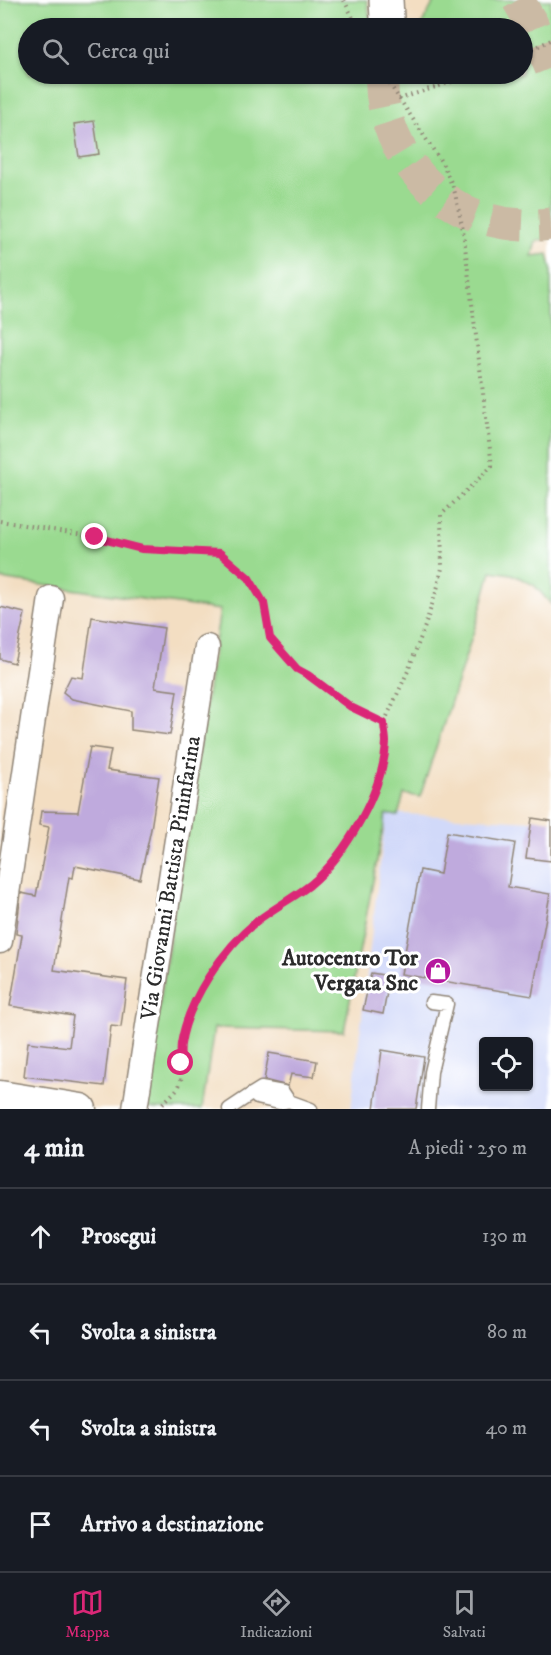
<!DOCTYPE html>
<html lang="it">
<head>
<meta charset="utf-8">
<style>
	:root { --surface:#171b24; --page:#242831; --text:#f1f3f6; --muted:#9ea1a6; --line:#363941; --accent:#db2777 }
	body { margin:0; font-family:"IM FELL DW Pica",serif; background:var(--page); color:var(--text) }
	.controls { position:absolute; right:18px; bottom:18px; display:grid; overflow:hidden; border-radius:6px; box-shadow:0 2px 4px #0004 }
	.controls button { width:54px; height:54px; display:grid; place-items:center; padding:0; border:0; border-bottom:2px solid var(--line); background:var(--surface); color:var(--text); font:30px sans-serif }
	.stop { position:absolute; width:18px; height:18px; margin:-14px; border:4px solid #db2777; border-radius:50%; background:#fff }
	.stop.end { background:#db2777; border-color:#fff; box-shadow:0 2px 6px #0008 }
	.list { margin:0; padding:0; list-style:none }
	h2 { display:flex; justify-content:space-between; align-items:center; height:78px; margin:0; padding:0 24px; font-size:26px }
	h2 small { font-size:20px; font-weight:400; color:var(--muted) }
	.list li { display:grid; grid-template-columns:39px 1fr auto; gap:18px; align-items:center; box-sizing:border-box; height:96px; padding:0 24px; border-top:2px solid var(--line) }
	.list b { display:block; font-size:22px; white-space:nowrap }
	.list em { font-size:20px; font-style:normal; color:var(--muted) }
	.icon { flex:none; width:33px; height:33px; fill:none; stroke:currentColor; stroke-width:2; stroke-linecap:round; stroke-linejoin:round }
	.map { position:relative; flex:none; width:551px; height:1109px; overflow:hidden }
	.search { position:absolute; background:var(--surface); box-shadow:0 2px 4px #0004; left:18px; right:18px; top:18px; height:66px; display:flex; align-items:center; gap:15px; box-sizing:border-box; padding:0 21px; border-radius:33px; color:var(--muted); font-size:22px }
	.sheet { height:462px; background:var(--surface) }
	nav { display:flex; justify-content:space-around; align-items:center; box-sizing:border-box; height:84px; border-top:2px solid var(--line); background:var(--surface); font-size:16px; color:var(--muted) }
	nav a { display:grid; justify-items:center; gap:3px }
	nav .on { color:var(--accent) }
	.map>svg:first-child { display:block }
	.built { fill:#d1d9f9; fill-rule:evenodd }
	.green { fill:#9ada90; stroke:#62825e; stroke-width:1.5 }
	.building { fill:#bfaadd }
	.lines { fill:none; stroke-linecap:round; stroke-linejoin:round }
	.secondary-tunnel { stroke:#cbbaa4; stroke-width:33; stroke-dasharray:33 16; stroke-linecap:butt }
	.service-casing { stroke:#8f8476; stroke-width:15 }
	.minor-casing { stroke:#8f8476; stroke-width:27 }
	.tertiary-casing { stroke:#8f8476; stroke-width:33 }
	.secondary-casing { stroke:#8f8476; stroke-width:36 }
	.path { stroke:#8f8476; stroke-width:4; stroke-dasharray:1.5 4.5; stroke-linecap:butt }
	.service { stroke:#fff; stroke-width:12 }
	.minor { stroke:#fff; stroke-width:24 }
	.tertiary { stroke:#fff; stroke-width:30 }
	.secondary { stroke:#fff; stroke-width:33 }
	.route { stroke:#db2777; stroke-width:8 }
	.labels { text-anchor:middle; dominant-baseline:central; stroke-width:6; stroke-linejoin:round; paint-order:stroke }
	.street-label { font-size:22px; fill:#2b2b2b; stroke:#fff }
	.poi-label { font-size:22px; font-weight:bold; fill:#2b2b2b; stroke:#fff; text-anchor:end }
</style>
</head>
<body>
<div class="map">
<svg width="551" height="1109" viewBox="0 0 551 1109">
	<rect width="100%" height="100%" fill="#fff"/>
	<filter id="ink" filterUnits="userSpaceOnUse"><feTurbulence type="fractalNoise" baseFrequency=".0167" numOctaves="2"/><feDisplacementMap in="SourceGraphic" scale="12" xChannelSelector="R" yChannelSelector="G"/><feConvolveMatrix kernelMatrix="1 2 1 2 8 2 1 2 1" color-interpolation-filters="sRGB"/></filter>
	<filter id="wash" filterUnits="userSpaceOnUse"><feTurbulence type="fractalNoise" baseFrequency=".008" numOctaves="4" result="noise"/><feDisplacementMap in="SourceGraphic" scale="24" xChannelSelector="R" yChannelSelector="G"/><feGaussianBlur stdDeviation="1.35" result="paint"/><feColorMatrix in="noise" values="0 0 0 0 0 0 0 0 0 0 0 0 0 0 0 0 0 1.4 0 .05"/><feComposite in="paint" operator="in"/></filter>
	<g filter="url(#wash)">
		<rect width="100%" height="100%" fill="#f3dec2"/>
		<path class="built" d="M386,813L551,822V1109H351ZM484,1042H528V1086H484Z"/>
		<path class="green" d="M0,0H367L372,28H28V74H522V28H420L435,0H551V238L536,241L532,256L548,254L551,268V604L534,585L512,574L491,571L478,618L420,797L404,794L398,816L386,814L344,1031L214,1028L202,1109H155L144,1107L220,610L0,579Z"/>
		<g id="blocks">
			<path class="building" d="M94,121L99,154L79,157L74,124Z
				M0,607L25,613L14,663L0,659Z
				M92,617L164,628L155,688L177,691L170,735L131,730V711L72,699L63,692L71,676L83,678Z
				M90,747L111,750L107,770L159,777L151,829L140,879L75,866L73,878L69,877L54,970L127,980L121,1027L111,1026L104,1086L24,1076L28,1042L69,1047L73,1016L10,1006L22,935L16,934L21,893L36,896L49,827L39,825L41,811L78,812Z
				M532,818L551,821V861L526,858Z
				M447,832L515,843L508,887L550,894L532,996L401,974L420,870L440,874Z
				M371,973L390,976L383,1014L363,1010Z
				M382,1050L424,1057L416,1109H374Z
				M269,1053L317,1061L314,1077L291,1074L288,1086L264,1080Z"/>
		</g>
	</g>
	<g filter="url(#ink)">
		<use href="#blocks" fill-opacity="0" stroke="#8f8476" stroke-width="1.5"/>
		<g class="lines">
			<path class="secondary-tunnel" d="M518,0L532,24L551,68
				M382,74C380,99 388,127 400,149C433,205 486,231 551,224"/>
			<defs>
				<path id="service" d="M253,1093L261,1088L283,1092L289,1101
					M229,1109L253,1093L257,1098L279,1103L289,1101L311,1109
					M428,1109L431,1072L447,1004L431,1002"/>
				<path id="minor" d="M0,941L51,598
					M135,1109L207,647"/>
				<path id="tertiary" d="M0,1096L81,1109"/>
				<path id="secondary" d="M386,0L387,18"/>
			</defs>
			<use href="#service" class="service-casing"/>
			<use href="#minor" class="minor-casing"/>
			<use href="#tertiary" class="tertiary-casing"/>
			<use href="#secondary" class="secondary-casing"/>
			<path class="path" d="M344,0L358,28
				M522,54L551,40
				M383,74L442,163L454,189L463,230L492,466L441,515L442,568L438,586L425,626L408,671L384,723
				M399,99L476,74
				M0,521L95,537L142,549L220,553L249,578L264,603L270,638L297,669L308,675L351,707L384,723C384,729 386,736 386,741C384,791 348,851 311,883C296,898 276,907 259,920C240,934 224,955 211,974C197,995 185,1020 181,1045C179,1059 186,1078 177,1089C172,1095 166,1100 161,1105"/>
			<use href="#service" class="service"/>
			<use href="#minor" class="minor"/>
			<use href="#tertiary" class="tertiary"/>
			<use href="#secondary" class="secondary"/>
		</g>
	</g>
	<g class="lines" filter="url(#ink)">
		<path class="route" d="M95,537L142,549L220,553L249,578L264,603L270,638L297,669L308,675L351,707L384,723C384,729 386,736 386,742C384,789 346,855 310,885C293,898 274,908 257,921C223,949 188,1000 181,1044C180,1050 181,1057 181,1063"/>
	</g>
	<defs>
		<symbol id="shop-disc" viewBox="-11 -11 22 22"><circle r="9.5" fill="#b5179e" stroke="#fff"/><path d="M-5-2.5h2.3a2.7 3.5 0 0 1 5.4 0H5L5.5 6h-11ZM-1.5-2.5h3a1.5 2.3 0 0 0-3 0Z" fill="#fff"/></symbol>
	</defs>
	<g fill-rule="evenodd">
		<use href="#shop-disc" x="423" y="956" width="30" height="30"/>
	</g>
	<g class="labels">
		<g class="street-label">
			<text transform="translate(171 878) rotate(-81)">Via Giovanni Battista Pininfarina</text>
		</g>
		<g class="poi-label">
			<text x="418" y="958">Autocentro Tor<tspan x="418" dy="25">Vergata Snc</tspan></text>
		</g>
	</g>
</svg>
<div class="controls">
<button><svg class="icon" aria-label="locate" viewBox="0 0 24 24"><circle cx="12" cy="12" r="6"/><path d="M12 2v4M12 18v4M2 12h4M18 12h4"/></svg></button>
</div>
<div class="stop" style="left:181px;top:1063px"></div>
<div class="stop end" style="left:95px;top:537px"></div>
<div class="search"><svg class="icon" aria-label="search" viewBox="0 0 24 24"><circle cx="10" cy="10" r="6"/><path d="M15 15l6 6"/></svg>Cerca qui</div>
</div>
<section class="sheet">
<h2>4 min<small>A piedi · 250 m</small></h2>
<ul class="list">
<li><svg class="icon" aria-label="ahead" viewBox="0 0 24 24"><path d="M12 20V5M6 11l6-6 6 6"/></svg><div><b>Prosegui</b></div><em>130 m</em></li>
<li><svg class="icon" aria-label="left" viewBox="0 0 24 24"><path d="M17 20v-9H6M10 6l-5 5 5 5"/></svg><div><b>Svolta a sinistra</b></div><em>80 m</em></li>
<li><svg class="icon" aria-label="left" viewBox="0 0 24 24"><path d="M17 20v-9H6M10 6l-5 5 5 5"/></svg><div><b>Svolta a sinistra</b></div><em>40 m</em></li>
<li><svg class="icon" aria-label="arrive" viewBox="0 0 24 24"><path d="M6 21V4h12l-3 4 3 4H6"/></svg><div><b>Arrivo a destinazione</b></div></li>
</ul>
</section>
<nav>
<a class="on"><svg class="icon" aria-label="map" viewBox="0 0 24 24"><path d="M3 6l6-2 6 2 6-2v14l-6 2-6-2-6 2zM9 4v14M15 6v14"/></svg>Mappa</a>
<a><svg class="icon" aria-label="directions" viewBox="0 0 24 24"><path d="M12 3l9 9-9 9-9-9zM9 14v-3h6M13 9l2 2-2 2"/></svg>Indicazioni</a>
<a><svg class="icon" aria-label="saved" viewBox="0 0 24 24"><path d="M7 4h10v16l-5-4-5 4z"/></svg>Salvati</a>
</nav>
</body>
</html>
